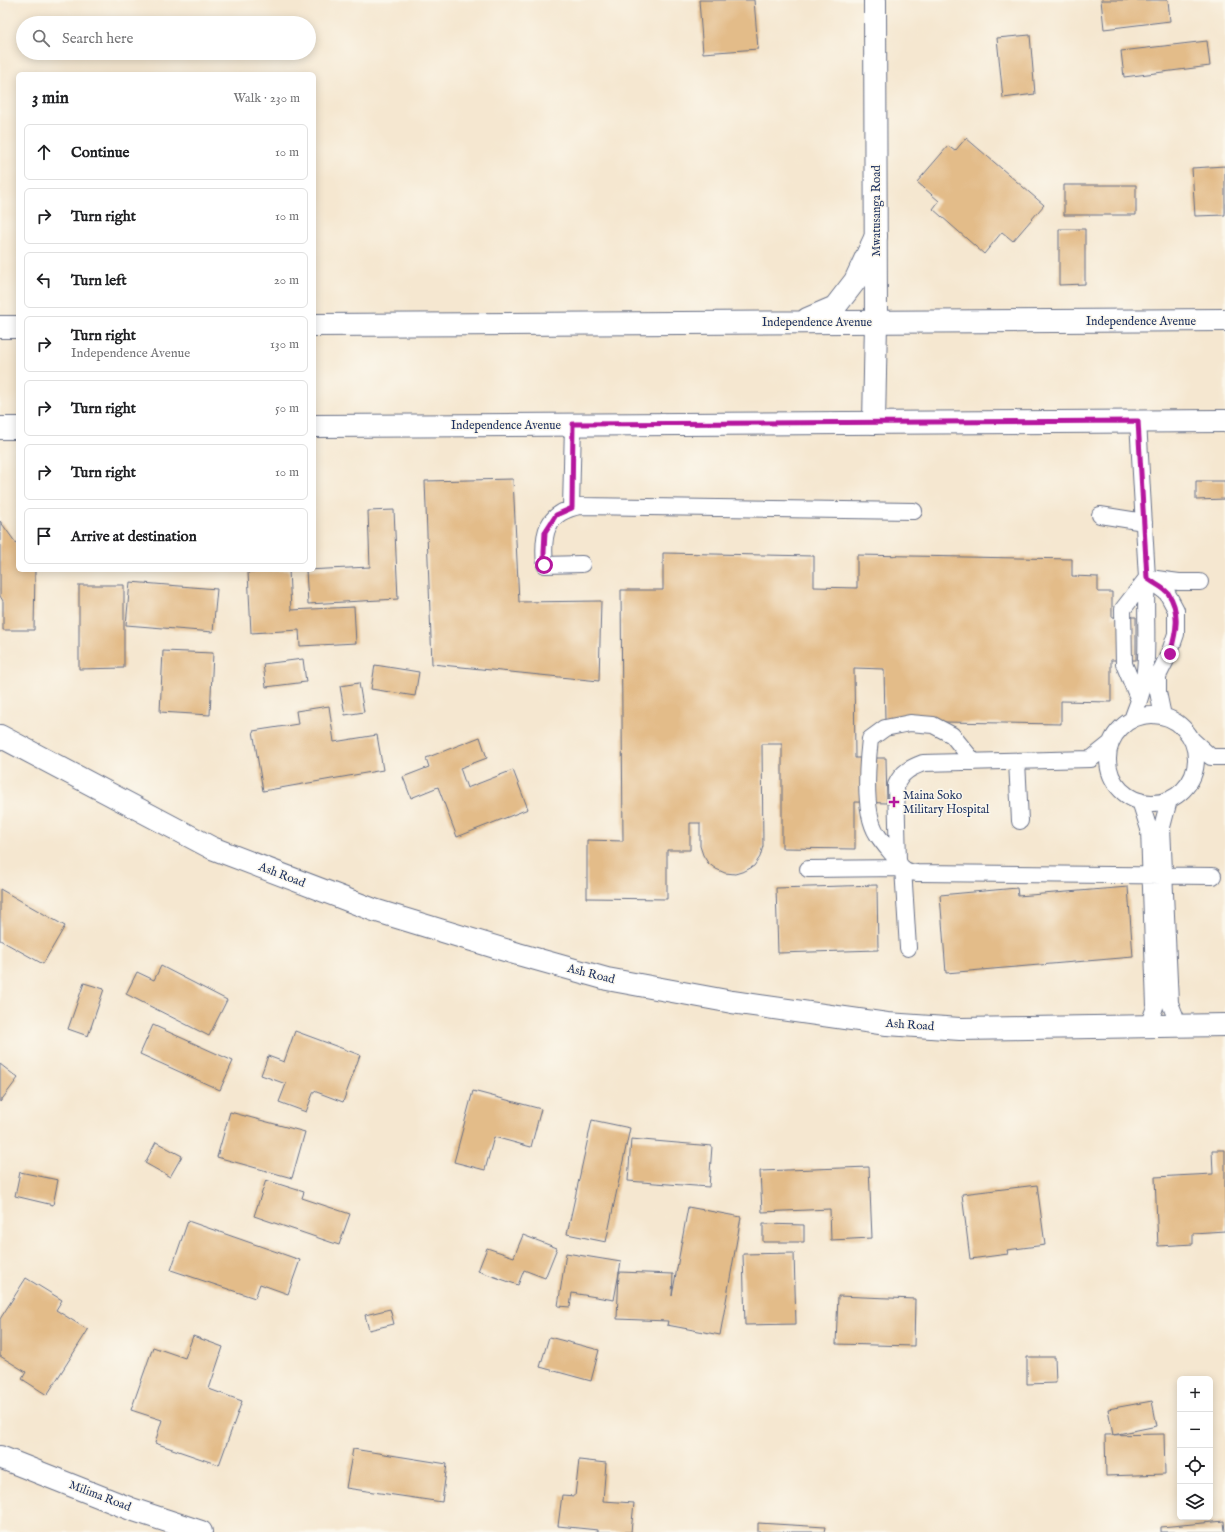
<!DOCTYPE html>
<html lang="en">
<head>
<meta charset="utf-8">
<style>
	:root { --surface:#fff; --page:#f6f6f6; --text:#202124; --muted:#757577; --line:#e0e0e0 }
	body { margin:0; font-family:"IM FELL English",serif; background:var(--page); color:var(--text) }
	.controls { position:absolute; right:12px; bottom:12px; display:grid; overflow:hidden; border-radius:6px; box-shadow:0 2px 10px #0003 }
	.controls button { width:36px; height:36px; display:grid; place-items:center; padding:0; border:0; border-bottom:1px solid var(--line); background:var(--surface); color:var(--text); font:20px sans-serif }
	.stop { position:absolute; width:12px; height:12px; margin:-9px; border:3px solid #b5179e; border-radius:50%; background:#fff }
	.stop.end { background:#b5179e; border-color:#fff; box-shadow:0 1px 4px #0008 }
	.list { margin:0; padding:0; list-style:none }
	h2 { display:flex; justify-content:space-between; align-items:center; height:52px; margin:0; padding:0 16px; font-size:17px }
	h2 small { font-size:13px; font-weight:400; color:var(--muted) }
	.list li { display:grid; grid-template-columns:26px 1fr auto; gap:12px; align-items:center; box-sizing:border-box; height:56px; margin:0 8px 8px; padding:0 8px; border:1px solid var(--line); border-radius:6px }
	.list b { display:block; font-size:15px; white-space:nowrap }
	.list p { margin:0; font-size:13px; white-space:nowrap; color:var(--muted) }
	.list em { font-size:13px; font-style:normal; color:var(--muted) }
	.icon { flex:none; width:22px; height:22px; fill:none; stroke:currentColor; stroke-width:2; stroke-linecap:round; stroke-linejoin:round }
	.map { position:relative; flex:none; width:1225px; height:1532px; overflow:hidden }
	.search { position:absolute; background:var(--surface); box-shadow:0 2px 10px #0003; left:16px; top:16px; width:300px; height:44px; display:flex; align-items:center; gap:10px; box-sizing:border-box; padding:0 14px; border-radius:22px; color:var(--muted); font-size:15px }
	.panel { position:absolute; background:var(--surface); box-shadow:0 2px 10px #0003; left:16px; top:72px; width:300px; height:500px; border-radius:6px }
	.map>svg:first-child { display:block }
	.building { fill:#e3bc89 }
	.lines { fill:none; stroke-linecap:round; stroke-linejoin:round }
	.service-casing { stroke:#676f86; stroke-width:18 }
	.minor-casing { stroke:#676f86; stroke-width:24 }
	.secondary-casing { stroke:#676f86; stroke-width:24 }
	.service { stroke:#fff; stroke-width:16 }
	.minor { stroke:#fff; stroke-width:22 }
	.secondary { stroke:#fff; stroke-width:22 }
	.route { stroke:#b5179e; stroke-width:5 }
	.poi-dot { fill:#b5179e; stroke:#fbf7ec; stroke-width:1.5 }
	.labels { text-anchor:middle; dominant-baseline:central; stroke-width:3; stroke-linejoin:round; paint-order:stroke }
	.street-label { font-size:12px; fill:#1b2f5e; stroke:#fbf7ec }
	.poi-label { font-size:12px; fill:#1b2f5e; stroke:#fbf7ec; text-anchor:start }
</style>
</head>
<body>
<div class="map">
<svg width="1225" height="1532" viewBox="0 0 1225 1532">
	<rect width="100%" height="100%" fill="#fbf7ec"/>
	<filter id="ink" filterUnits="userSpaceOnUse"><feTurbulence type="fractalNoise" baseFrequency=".025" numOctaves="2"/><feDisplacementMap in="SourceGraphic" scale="8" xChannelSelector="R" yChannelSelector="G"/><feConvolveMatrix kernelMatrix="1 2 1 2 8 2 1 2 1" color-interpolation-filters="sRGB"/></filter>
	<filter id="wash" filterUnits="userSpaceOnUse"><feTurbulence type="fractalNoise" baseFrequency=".012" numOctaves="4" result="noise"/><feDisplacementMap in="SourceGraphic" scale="16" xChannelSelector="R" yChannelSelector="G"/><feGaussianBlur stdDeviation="0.9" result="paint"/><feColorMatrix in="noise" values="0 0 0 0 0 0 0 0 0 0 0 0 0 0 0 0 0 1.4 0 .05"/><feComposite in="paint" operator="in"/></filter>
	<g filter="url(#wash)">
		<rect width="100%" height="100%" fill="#f5e7d0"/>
		<g id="blocks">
			<path class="building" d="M699,0H754L758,49L703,53Z
				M1101,0H1168L1170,21L1104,29Z
				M1030,35L1035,94L1003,98L997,38Z
				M1207,41L1210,66L1124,77L1121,51Z
				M966,138L1044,205L1013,241L1002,232L984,254L933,209L939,201L917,182L948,146L955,151Z
				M1225,166V215L1195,216L1192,168Z
				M1064,185H1136V215H1064Z
				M1059,229H1085V284L1059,285Z
				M513,479L519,602L601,601L599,681L432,664L425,481Z
				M1196,481H1225V499L1196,500Z
				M394,510L398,599L308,604L306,570L370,567L368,511Z
				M0,521L18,546V570H35L34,630H3V601L0,596Z
				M663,553L814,556V587L857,588V555L1072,559V576L1098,577V592H1112V617H1136V660H1111V702L1061,701V724L885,721L884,669L854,668L855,758H886L887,803L855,802V849L782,848V744H762L763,846L760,857L754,866L745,871L735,874L725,873L716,869L708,863L703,855L700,846V823H690V850H667V899L587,898V840L623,841L621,590H663Z
				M289,570L291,610L354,607L356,643L300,646L299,630L251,633L248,572Z
				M130,582L217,589L213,632L126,625Z
				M79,585H124V668L79,669Z
				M163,651L213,653L210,715L160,712Z
				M303,659L306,682L266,687L263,664Z
				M375,665L419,672L415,696L371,689Z
				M359,683L364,712L345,715L340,686Z
				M329,706L334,742L377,735L383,770L263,791L253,731L298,724L296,711Z
				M480,737L487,758L460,768L467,788L513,770L528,809L457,837L438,787L411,798L403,777L429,767L426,758Z
				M877,885L878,950L778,953L776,888Z
				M1128,887L1133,957L946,973L940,895L1017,888L1018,896Z
				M0,889L65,926L43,964L0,940Z
				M161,966L227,1000L209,1036L126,994L137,972L154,980Z
				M84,983L104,989L88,1036L68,1029Z
				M153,1025L233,1061L220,1090L140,1054Z
				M295,1031L360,1055L343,1102L314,1091L306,1112L279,1102L286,1084L261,1075L268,1056L284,1062Z
				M0,1064L18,1078L0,1102Z
				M473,1091L541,1109L531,1147L494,1137L485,1170L454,1162Z
				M230,1112L305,1132L292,1178L217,1157Z
				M592,1120L630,1128L606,1242L567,1234Z
				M631,1139L712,1146L709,1187L628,1181Z
				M156,1142L182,1156L170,1177L145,1163Z
				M1212,1150H1225V1231L1193,1233V1244L1158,1246L1155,1177L1213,1174Z
				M869,1167L872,1238L831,1240L830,1209L762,1212L760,1171Z
				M20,1172L58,1180L53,1205L15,1196Z
				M266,1180L304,1192L302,1198L350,1214L339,1245L254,1216Z
				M1037,1185L1045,1245L1007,1250L1008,1254L970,1259L962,1194Z
				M688,1207L741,1217L720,1335L667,1325L668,1321L617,1319L619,1272L673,1274L672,1296Z
				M188,1221L300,1260L288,1294L260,1284L255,1298L171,1270Z
				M763,1224L804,1225V1242H763Z
				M523,1235L557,1248L545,1278L524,1270L518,1285L478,1271L487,1248L514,1257Z
				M566,1253L621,1262L614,1300L572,1293L570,1307L558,1306Z
				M794,1253L796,1324L745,1325L743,1254Z
				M26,1278L62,1300L56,1310L88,1330L47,1395L22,1379L26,1372L0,1356V1319Z
				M838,1296L915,1299L914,1346L836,1344Z
				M390,1309L394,1324L369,1330L365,1315Z
				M193,1336L223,1347L209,1389L242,1401L219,1465L155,1443L162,1420L131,1410L153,1347L185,1358Z
				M549,1337L599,1350L591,1381L540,1367Z
				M1027,1357H1055L1056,1383L1027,1384Z
				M1152,1401L1157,1426L1113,1435L1108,1409Z
				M1164,1434L1165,1474L1106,1476L1105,1435Z
				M353,1449L447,1464L442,1502L346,1488Z
				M579,1460L606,1463L603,1501L634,1503L631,1532H598V1530L558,1526L562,1495L575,1496Z
				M1224,1521L1225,1532H1161V1527Z
				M758,1523L825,1527L824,1532H758Z"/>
		</g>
	</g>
	<g filter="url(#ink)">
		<use href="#blocks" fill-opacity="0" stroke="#676f86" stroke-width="1"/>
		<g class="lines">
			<defs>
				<path id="service" d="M571,508L573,424
					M1100,515L1144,522
					M582,564L545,565C542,534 545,513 580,506L914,511
					M1147,578L1167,593L1176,610V634L1169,654L1158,676V692L1163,716
					M1149,578L1179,582H1200
					M1139,700L1124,664L1123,609L1147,578
					M1108 759a44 44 0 1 1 88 0a44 44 0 1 1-88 0Z
					M1132,720C1135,710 1140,700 1142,690C1150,654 1144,615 1147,578L1138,421
					M1191,739L1211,757H1225
					M1111,743L1091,759L923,763C910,768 902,772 896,785L898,861C901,870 908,872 917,873L1213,876
					M1017,761L1020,821
					M1169,800L1162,827L1170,1003L1179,1026
					M1140,801L1149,829L1155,1007L1148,1026
					M898,861C891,852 883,844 877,834C863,812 867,765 870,739L885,728L910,723L933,725L952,735L974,762
					M808,869L903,868L908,948"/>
				<path id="minor" d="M874,423L876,322L875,0
					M0,736L212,848L374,910L518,954L607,979L732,1002L887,1024L960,1029L1225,1025
					M0,1457L131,1509L201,1532"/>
				<path id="secondary" d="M807,319L835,307L855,281L876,236
					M314,325L1225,320
					M0,327H18
					M314,426L1225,421
					M0,428H18"/>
			</defs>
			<use href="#service" class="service-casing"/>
			<use href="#minor" class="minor-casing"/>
			<use href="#secondary" class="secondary-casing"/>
			<use href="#service" class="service"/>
			<use href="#minor" class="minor"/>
			<use href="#secondary" class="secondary"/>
		</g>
	</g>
	<g class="lines" filter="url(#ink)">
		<path class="route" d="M544,565V552L545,532L556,515L572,508L573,424L1138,421L1147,578C1153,583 1163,587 1168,593C1181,612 1176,633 1170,654"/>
	</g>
	<path class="poi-dot" d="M892 796h4v4h4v4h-4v4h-4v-4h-4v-4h4z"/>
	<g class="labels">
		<g class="street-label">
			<text transform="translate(876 211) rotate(-90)">Mwatusanga Road</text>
			<text x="1141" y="321">Independence Avenue</text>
			<text x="817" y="322">Independence Avenue</text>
			<text x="506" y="425">Independence Avenue</text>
			<text transform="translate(282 875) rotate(21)">Ash Road</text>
			<text transform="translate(591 974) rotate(14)">Ash Road</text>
			<text transform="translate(910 1025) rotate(4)">Ash Road</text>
			<text transform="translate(100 1496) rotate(21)">Milima Road</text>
		</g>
		<g class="poi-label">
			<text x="903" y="795">Maina Soko<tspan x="903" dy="14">Military Hospital</tspan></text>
		</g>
	</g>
</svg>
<div class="controls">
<button>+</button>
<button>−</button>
<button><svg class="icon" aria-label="locate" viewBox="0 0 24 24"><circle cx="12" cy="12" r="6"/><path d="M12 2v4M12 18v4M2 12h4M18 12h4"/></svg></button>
<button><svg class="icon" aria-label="layers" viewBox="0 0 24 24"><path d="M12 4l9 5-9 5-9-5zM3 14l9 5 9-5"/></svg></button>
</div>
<div class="stop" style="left:544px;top:565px"></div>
<div class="stop end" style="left:1170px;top:654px"></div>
<div class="search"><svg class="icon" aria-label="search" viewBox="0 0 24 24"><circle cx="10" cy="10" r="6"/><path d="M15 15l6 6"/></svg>Search here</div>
<section class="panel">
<h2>3 min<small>Walk · 230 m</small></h2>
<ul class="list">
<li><svg class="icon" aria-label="ahead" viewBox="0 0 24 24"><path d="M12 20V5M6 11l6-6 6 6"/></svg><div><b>Continue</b></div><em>10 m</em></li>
<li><svg class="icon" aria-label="right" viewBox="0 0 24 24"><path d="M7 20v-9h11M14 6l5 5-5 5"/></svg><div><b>Turn right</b></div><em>10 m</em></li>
<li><svg class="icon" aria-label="left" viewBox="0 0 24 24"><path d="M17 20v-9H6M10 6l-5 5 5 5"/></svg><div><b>Turn left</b></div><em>20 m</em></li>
<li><svg class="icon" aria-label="right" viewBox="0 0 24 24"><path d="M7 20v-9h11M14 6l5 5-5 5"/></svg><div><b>Turn right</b><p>Independence Avenue</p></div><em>130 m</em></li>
<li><svg class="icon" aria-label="right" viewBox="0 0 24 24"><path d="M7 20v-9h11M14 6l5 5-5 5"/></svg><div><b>Turn right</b></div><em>50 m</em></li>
<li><svg class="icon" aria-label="right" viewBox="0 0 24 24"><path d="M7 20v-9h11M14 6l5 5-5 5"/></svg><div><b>Turn right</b></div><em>10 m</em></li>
<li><svg class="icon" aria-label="arrive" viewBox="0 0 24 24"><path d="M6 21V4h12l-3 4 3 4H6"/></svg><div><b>Arrive at destination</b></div></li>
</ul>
</section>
</div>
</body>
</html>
